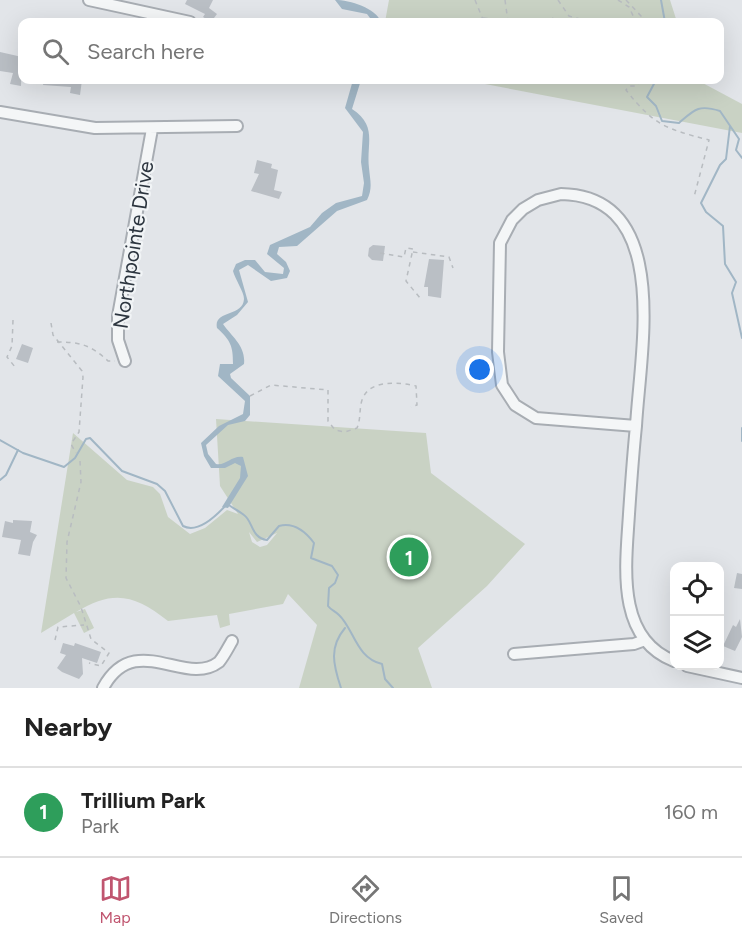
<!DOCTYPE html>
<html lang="en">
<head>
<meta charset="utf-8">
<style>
	:root { --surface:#fff; --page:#f6f6f6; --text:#222; --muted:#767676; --line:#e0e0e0; --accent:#c0556f }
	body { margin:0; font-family:Figtree,sans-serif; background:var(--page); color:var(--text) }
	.controls { position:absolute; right:18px; bottom:18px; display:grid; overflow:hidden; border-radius:12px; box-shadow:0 6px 24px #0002 }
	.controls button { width:54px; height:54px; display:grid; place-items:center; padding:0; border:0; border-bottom:2px solid var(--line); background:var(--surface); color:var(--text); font:30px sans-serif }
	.you { position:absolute; left:480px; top:370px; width:21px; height:21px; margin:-15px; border:4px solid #fff; border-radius:50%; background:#1a73e8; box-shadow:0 0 0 9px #1a73e833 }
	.badge { display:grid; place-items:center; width:39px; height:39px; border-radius:50%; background:var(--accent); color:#fff; font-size:20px; font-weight:700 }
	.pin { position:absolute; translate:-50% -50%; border:3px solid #fff; box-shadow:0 2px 6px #0006 }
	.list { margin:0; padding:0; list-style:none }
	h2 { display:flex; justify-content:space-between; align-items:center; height:78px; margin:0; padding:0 24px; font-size:26px }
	h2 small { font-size:20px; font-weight:400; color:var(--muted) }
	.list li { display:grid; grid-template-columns:39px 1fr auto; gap:18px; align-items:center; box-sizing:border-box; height:90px; padding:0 24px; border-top:2px solid var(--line) }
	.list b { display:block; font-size:22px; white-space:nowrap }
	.list p { margin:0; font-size:20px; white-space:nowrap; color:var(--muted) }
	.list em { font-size:20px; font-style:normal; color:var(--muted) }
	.icon { flex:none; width:33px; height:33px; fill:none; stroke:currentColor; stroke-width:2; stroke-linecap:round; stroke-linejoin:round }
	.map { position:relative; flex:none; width:742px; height:688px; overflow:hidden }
	.search { position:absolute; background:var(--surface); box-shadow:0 6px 24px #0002; left:18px; right:18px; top:18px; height:66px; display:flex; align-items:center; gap:15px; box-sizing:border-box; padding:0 21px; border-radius:12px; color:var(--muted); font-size:22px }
	.sheet { height:168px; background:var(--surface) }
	nav { display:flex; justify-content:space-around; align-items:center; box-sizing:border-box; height:84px; border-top:2px solid var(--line); background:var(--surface); font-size:16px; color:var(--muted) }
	nav a { display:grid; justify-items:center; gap:3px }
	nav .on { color:var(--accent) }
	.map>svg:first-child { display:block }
	.green { fill:#c9d2c4; fill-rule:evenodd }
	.water { fill:#a1b6c5 }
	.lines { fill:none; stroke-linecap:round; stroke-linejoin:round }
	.stream { stroke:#a1b6c5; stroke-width:2 }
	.building { fill:#babfc5 }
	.minor-casing { stroke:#a8adb3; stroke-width:14 }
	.path { stroke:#b8bcc0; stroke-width:1.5; stroke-dasharray:4.5 4.5; stroke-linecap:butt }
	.minor { stroke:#f4f6f7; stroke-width:10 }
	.labels { text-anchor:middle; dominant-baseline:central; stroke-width:4.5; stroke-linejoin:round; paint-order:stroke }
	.street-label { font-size:21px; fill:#2c353f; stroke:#f1f4f6 }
</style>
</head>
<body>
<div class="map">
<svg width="742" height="688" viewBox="0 0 742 688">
	<rect width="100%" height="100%" fill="#e2e5e9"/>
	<path class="green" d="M389,0H670L677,22H385Z
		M464,80H697L742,104V133Z
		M216,419L426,433L431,473L525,544L487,586L418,648L432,688H299L317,625L288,594L283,604L229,614L230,625L220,628L217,615L168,621C135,595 114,589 76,612L85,609L94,628L84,633L74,613L41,633L73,433L127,480L153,487L160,494L168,517L190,534L205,528L227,510L238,514L220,486ZM249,532L257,542L277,533L267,545L260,547L252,542Z"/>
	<path class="water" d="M335,0C350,0 376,8 381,22H373L367,14L342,9Z
		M353,80H361L352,109C378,126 366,144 369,168C370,180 373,188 367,200L337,211L297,246L279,247L277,254L286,262L290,271L287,278L271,281L248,265L239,270L248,302L237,315L223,324C232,337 246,346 244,364L230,374L231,378L250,396V415L245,421L228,425L206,445L208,454L216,464C226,466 232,455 243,457L248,476L228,508L222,507L240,478L241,466L235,463L225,468H211L204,456L201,443L219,426L243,414L245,401L218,376L220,364H233C233,346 231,341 217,328C213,310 243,317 244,299C244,292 235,279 233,271L236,264L245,260H255L265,272L283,274L284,268L267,254L270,245L310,227L322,213L336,203L362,196L364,183L361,162L363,132L345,108Z"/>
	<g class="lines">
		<path class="stream" d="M661,0L665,22
			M656,80L647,97L656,106L662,121L679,123C694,110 698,104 720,111L739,139L736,150L742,158
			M730,126L726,159L720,165L701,203L706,212L723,226L725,264L736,282L732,293L742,338
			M742,428V441
			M0,440L23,453L64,467L75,458L86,439L90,438L122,471L157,484L165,491L183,526C198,534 218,514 227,504C233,508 239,511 244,515C253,521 251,538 267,540L279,526C294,522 305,531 314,543L311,558L332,566L338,575L335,583L329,588L328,606C331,610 335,611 339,615C354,629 356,658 382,664L385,679L393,688
			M0,480L6,475L18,450
			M341,688C333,664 329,647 345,628"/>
	</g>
	<path class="building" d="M187,0H213L209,8L217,14L211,22L203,17L205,14L185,4Z
		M0,52L22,57L21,86L10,84L13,73L0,71Z
		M44,80H82L80,95L70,93L71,87L43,85Z
		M257,160L272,164L271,168L278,170L274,190L282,192L279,199L251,191L259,174L254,173Z
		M373,245L385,246L383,261L372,260L368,256L369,248Z
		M429,259L444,260L441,298L428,296V287H424Z
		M22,344L33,348L28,363L16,359Z
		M13,520L32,521L30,532L37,535L33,542L30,556L18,554L21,540L2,537L5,521L13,523Z
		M737,573L742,574V589L734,588Z
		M740,619L742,637L735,651L723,646L733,625L736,627Z
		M63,643L74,646L75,643L101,652L97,663L82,658L83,674L79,679L62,672L57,668L66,655L60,653Z"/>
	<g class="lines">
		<defs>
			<path id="minor" d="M89,0L190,22
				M0,112L95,128L237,126
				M561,194C673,196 640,352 636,426L536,418L515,405L502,385L498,352L500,243L512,220L523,209L538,200Z
				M125,361L118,340V316L152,129
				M636,426C633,455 631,484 629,514C626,564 615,638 674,661
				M514,654L634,644L645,640
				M687,666L742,678
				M103,688C135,629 185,688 219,662C224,656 228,648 232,641"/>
		</defs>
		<use href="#minor" class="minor-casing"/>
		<path class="path" d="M475,0L484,22
			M505,0L508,22
			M558,0L569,16L590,22
			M618,0L629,7L636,22
			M626,0L641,16L642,22
			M483,18L508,21
			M552,22L553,16L555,17
			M543,80L553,82L561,80
			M640,80L637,86H629L626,90C654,126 667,129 709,140L694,197
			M413,252L449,257L453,268
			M380,253L404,257L406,248L413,249L406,281L420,298
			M13,320L12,346L7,357L15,367
			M51,323L53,335L82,371L83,377L79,432L71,444L76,453
			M57,342C80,342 91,345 108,361H115
			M250,396L271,385L328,390V421L335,430L345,432L357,428C361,419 359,410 362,400C369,379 399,382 416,386L417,405L411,407
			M80,461L81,482L67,542L66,578L81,607L91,639L109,653L101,666L89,663
			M55,640L58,627L84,625"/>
		<use href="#minor" class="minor"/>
	</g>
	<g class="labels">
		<g class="street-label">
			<text transform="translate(133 245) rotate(-81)">Northpointe Drive</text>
		</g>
	</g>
</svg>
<div class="controls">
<button><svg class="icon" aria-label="locate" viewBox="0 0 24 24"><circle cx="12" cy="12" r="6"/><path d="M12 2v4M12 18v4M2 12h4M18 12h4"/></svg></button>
<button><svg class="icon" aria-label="layers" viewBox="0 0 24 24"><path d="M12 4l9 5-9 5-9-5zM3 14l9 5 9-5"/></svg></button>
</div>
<div class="you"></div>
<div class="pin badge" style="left:409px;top:557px;background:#2e9e5b">1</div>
<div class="search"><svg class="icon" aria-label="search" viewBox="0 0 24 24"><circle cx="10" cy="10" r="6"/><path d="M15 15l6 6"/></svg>Search here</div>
</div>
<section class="sheet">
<h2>Nearby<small></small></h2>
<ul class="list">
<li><span class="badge" style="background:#2e9e5b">1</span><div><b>Trillium Park</b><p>Park</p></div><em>160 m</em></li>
</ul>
</section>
<nav>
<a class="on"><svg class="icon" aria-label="map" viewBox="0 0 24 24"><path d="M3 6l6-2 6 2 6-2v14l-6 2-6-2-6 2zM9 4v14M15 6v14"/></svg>Map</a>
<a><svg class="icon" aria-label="directions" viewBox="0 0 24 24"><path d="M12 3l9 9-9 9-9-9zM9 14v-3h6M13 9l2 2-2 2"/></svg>Directions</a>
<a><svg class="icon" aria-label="saved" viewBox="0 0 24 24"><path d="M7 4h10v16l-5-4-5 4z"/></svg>Saved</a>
</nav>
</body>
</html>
